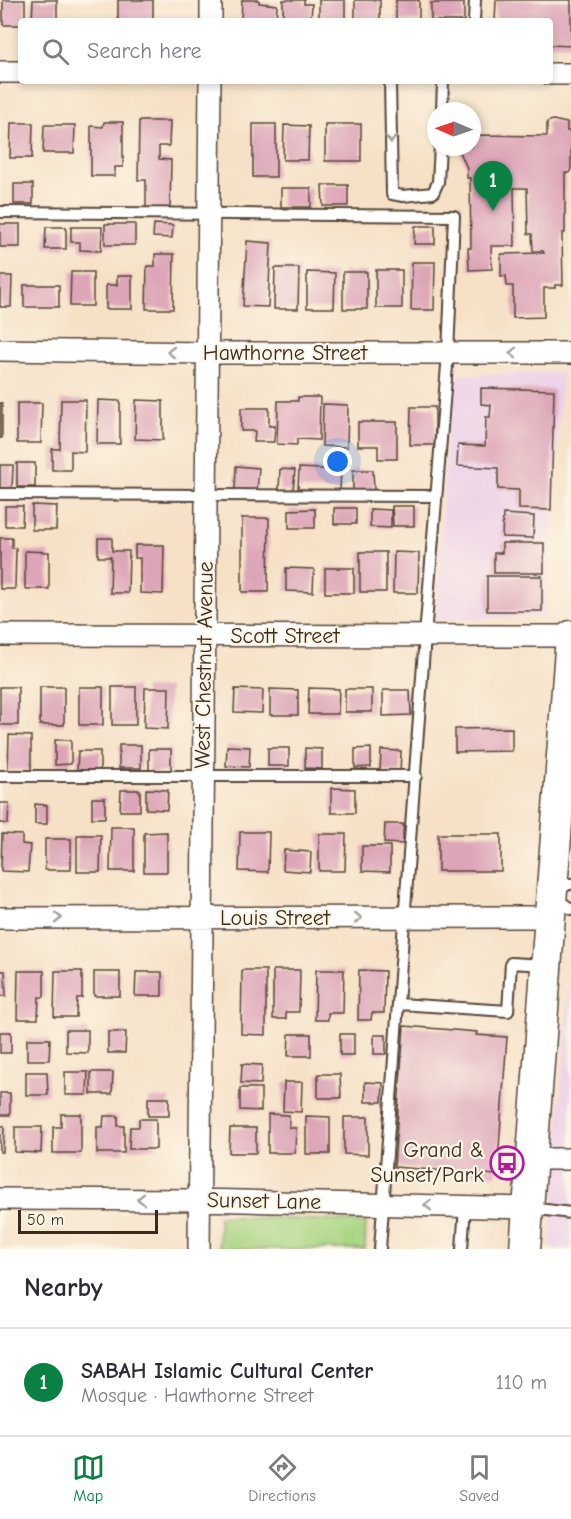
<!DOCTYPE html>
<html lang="en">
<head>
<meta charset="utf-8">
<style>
	:root { --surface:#fff; --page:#f7f7f7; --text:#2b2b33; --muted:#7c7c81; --line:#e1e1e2; --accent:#0b8043 }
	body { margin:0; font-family:"Comic Neue",sans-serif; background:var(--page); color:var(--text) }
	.compass { position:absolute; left:427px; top:102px; width:54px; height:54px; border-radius:50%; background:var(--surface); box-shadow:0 3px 9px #0003; rotate:272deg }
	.scale { position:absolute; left:18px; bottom:15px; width:140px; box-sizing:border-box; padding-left:6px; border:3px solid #3b2a1e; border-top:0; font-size:16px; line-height:21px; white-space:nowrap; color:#3b2a1e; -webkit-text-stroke:4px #fcf5e5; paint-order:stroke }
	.you { position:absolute; left:338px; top:462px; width:21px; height:21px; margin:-15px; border:4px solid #fff; border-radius:50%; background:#1a73e8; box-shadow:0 0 0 9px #1a73e833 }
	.badge { display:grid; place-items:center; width:39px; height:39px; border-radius:50%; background:var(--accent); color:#fff; font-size:20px; font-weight:700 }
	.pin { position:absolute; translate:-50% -50px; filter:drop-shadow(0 2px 3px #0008) }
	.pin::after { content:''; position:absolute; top:32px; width:21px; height:18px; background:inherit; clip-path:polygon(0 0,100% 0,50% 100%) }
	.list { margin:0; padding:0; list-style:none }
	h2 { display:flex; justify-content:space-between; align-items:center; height:78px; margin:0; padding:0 24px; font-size:26px }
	h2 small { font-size:20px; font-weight:400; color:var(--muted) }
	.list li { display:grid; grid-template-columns:39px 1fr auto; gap:18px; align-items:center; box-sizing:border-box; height:108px; padding:0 24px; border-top:2px solid var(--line) }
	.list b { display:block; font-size:22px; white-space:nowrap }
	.list p { margin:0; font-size:20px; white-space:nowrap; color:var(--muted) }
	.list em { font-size:20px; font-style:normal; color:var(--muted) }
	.icon { flex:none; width:33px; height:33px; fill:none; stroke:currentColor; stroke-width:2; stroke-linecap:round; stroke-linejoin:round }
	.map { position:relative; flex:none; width:571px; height:1249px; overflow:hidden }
	.search { position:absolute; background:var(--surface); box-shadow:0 3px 9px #0003; left:18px; right:18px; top:18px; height:66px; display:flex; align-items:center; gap:15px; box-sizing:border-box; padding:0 21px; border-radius:6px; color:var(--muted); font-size:22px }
	.sheet { height:186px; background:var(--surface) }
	nav { display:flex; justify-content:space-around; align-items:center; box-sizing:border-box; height:84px; border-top:2px solid var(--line); background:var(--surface); font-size:16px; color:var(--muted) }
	nav a { display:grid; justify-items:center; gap:3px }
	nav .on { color:var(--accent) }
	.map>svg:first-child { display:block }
	.built { fill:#edd0e9 }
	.green { fill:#a8d582; stroke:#728050; stroke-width:1.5 }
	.building { fill:#dda6b8 }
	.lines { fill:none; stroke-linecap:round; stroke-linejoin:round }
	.lane-casing { stroke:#574537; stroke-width:14 }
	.street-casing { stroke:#574537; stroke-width:24 }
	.secondary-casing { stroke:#574537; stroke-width:33 }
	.lane { stroke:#fff; stroke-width:10 }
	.street { stroke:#fff; stroke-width:21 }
	.secondary { stroke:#fff; stroke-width:30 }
	.oneway { stroke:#a79f9a }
	.labels { text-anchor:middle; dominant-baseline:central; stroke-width:4.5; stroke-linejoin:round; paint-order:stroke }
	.street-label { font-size:22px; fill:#3b2a1e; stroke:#fcf5e5 }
	.poi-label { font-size:22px; fill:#3b2a1e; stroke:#fcf5e5; text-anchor:end }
</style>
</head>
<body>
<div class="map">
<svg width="571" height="1249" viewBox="0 0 571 1249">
	<rect width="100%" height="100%" fill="#fcf5e5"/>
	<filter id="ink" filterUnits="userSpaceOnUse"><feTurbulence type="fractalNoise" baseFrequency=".0167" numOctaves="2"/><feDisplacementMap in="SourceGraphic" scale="12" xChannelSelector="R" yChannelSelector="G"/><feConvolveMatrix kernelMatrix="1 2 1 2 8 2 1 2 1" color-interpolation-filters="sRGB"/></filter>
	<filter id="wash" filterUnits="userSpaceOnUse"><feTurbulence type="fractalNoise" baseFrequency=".008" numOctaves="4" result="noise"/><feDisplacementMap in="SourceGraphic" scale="24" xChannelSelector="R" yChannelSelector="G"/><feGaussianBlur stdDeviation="1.35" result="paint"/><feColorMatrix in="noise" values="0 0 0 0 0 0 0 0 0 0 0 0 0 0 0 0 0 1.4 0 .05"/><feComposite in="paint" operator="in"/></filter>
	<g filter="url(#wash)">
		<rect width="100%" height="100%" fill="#f6e1c7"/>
		<path class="built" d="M562,372L545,616L436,620L450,375Z
			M571,953V1249H550Z"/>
		<path class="green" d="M219,1216L366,1222L365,1249H219Z"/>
		<g id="blocks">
			<path class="building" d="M3,0H25V21H21V25H3Z
				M33,0H57V21H32Z
				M118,0H153V21H118Z
				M242,0H259V3L277,5L276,21H241Z
				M283,0H304V4H312L311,21H283Z
				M319,0H345V21H319Z
				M355,0H380V21H355Z
				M396,0H419V21H396Z
				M496,0H571V46L550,45V21H495Z
				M431,3H464V21H431Z
				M553,120L567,123V131L570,132L571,135V169L569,173H565V233H562L563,285H555V288H544V317L513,318V286H507L506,276H501V254L544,253L543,251H533L532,234H528L527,188H514L515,246H491L492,269L469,270L468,248H471L470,178H467V168L460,152L462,147H472V135L547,136V122Z
				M139,121H170L169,146H159V159L171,160L170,209H146V180H138Z
				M104,122H123V167H115V176H91V126L103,127Z
				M11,123H33L32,158H10Z
				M253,124H276V177H253Z
				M325,124H361V161H325Z
				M44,125H75L74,153H43Z
				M284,125L309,126L308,160H283Z
				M14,184H33V204H14Z
				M322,185H348V206H323Z
				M281,188H311V207H281Z
				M0,224H20V247H0Z
				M105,224H135V245H105Z
				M154,224L173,225L172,238L153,237Z
				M415,226H435V244H414Z
				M46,227H66V249H45Z
				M71,227H102L101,251L80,250V242H71Z
				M247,241L271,243L268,307L243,306Z
				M155,254H174L173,309H146L147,266H155Z
				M412,262H435L434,310H411Z
				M275,268H299L298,309H274Z
				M376,270H402V308H376Z
				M71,272H93V306H70Z
				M307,272L335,273L334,308H307Z
				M343,272H367V309H343Z
				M0,276H12L11,307H0Z
				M117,276H132V309H106V285H117Z
				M24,285H59V307H24Z
				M481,388L554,390L551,510L519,509V490L498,489V468L457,466L458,445L485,446L486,417H490L491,405L481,404Z
				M298,397H320L319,440L297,439V445L277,444L278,401H298Z
				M61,400H86L85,452L71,451V470H52V449H60Z
				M98,400L120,401V444H97Z
				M136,400L163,401V440L135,439Z
				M0,403H2V438H0Z
				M17,403H42L41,443H17Z
				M323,404L348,405L347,447L322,446Z
				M411,407H435V445H410Z
				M241,408H269V426H275L274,442H254L255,431H241Z
				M358,422H397V459H378V446H358Z
				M17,463H35V487H17Z
				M0,465H13L12,488H0Z
				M236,466L259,468L257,491L235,490Z
				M299,468L341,470L340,491L298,489Z
				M280,469L295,470L293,491L279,490Z
				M353,470H373L374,490H353Z
				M32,505L57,506L56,530H32Z
				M5,506H23L22,526H5Z
				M392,506H414V526H393Z
				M334,508H356V524H334Z
				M315,509V528H289V510Z
				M370,509L391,510V528L370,527Z
				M503,514L534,516L533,538L502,537Z
				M242,518H269L268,592H242Z
				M0,538H12V548H16L15,589H0Z
				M98,538H112V551H129L128,593H110L111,557H98Z
				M502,543H544V573H494V553H502Z
				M135,545H164L163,594L140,593V558H135Z
				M25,551L49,552V589H25Z
				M360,552H386V592H360Z
				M394,552L419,553L418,593H393Z
				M286,568L314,569L313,592L286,591Z
				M325,568H354V593H325Z
				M487,576H542V611H487Z
				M0,687H18V725H0Z
				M40,687H64V725H40Z
				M79,687H103V725H79Z
				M112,687H136V725H112Z
				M145,688H169L168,729L144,728Z
				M309,688L339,689L338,714H308Z
				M235,689L263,690L262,713L234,712Z
				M270,689L298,690V715H270Z
				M345,689H372V712H345Z
				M383,690H410L411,715L383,716Z
				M512,728V751L455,752V729Z
				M9,735L31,736V770H8Z
				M55,740H71V764L55,765Z
				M119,745H141V768H119Z
				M227,746L250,747L249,767L226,766Z
				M268,748H289V766H268Z
				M305,748L322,749V769L305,768Z
				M371,748V767L355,768V749Z
				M149,749H171V772H149Z
				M381,750L401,751L400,773L380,771Z
				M78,751H100V771H77Z
				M331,788L355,789V813H331Z
				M146,789L168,790L167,810L146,809Z
				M121,790H140V811H120Z
				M92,798H105V818H92Z
				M0,803H9L8,824L0,823Z
				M35,804L47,805V824H35Z
				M385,824H403V844L384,843Z
				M111,827H134V871H110Z
				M167,832V872H144V833Z
				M240,832H269L268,872L239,871Z
				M2,834L22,835V844L30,845L28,872L1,871Z
				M319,834H346L345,871H319Z
				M438,834H501V871H438Z
				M77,835H101L100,872H77Z
				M45,839H71V870H45Z
				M362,846H390V872L362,871Z
				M284,850L311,852L310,872L283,870Z
				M242,970H266V1035L241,1034Z
				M273,970H300L299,1012H286V1019H273Z
				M316,970H344L343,1013H328V1020H315Z
				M359,970L385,971L384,1013H372L371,1020H358Z
				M0,971H5L6,996H0Z
				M18,971H44V997H39L38,1019H17Z
				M55,971H82V998H77L76,1017H54Z
				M94,972H120V996H94Z
				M136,972H162V996H135Z
				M404,1026L477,1032L476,1035L507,1037L497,1175L394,1167Z
				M66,1030H88V1053L66,1052Z
				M0,1032H11V1053H0Z
				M108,1032H126L125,1053H108Z
				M289,1034H311V1056H288Z
				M340,1034H354V1055H340Z
				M374,1035H386V1054H374Z
				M27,1039H50L49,1060H27Z
				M242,1064L262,1065L261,1084L241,1083Z
				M26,1072H47L48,1095H26Z
				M65,1072H88L87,1095H65Z
				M91,1072H113L112,1094H91Z
				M318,1074H340L341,1098H318Z
				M284,1082H302L301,1112L283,1111Z
				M365,1082L383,1083L382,1102H365Z
				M240,1088H261V1111L240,1110Z
				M0,1093H10V1115H0Z
				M148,1098H169V1116H148Z
				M61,1114H81V1153H53V1127H61Z
				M268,1114L289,1115V1128H296L295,1153H268Z
				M104,1116H118V1126H124V1153H97V1127H103Z
				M306,1116L330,1117V1154H306Z
				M344,1117H368V1155L344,1154Z
				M139,1119H156V1149H129L130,1127H139Z
				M0,1126H4L3,1152H0Z
				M15,1127H42L41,1153L15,1152Z
				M230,1128H256V1153H229Z"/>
		</g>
	</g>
	<g filter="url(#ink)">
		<use href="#blocks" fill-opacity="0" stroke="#574537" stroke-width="1.5"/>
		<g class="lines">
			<defs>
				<path id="lane" d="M474,21L475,0
					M390,81L392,194L403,196L433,193L438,182L440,147
					M442,111L443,81
					M0,212L454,216L448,353L425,636L380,1249
					M0,494L436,496
					M0,776H416
					M571,884H568L552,896L571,909
					M399,1004L508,1011L511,963L544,965
					M530,1208L571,1213
					M462,1249L465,1206"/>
				<path id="street" d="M211,21V0
					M0,72H21
					M550,74H571
					M0,350L207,353H571
					M0,635L571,636
					M0,918L550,917
					M532,1159H571
					M0,1199L199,1200L528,1208
					M199,1249L210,81"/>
				<path id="secondary" d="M525,1249L571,636"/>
			</defs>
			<use href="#lane" class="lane-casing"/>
			<use href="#street" class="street-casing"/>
			<use href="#secondary" class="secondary-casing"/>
			<use href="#lane" class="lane"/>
			<use href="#street" class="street"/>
			<use href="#secondary" class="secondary"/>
		</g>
		<defs><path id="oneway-chevron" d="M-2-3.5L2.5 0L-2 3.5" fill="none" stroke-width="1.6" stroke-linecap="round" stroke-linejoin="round" transform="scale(1.5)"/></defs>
		<g class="oneway">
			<use href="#oneway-chevron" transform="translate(391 139) rotate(89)"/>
			<use href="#oneway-chevron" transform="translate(171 352) rotate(-179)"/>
			<use href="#oneway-chevron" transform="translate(513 353) rotate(-180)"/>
			<use href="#oneway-chevron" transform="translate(58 918)"/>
			<use href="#oneway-chevron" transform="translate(358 918)"/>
			<use href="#oneway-chevron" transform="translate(141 1199) rotate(-180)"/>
			<use href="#oneway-chevron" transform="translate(428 1205) rotate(-179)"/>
		</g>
	</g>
	<defs>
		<symbol id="bus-ring" viewBox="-11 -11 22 22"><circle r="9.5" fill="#fcf5e5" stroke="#b5179e" stroke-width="1.5"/><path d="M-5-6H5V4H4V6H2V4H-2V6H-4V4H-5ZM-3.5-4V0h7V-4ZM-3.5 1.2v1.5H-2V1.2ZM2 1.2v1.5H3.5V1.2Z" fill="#b5179e"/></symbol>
	</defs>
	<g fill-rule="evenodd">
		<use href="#bus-ring" x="488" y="1144" width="38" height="38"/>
	</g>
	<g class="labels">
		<g class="street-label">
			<text x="285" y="353">Hawthorne Street</text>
			<text x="285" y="636">Scott Street</text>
			<text transform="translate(204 665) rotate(-89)">West Chestnut Avenue</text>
			<text x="275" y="918">Louis Street</text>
			<text transform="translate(264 1201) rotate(1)">Sunset Lane</text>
		</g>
		<g class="poi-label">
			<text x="484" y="1150">Grand &amp;<tspan x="484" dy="25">Sunset/Park</tspan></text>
		</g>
	</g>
</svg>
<svg class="compass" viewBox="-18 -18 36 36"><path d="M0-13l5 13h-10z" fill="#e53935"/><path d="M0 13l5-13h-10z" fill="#7c7c81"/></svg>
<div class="scale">50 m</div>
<div class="you"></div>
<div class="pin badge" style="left:493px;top:211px">1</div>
<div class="search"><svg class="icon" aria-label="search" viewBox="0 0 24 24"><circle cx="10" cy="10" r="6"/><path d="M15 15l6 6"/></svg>Search here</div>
</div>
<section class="sheet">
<h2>Nearby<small></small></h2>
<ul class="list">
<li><span class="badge">1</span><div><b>SABAH Islamic Cultural Center</b><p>Mosque · Hawthorne Street</p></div><em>110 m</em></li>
</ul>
</section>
<nav>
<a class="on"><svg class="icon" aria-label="map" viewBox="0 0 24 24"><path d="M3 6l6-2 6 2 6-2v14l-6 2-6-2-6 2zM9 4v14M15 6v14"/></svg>Map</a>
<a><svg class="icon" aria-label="directions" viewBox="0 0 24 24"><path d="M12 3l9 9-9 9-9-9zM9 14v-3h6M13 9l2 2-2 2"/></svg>Directions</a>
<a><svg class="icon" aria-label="saved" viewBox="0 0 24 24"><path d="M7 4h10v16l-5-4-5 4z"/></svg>Saved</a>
</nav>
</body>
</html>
